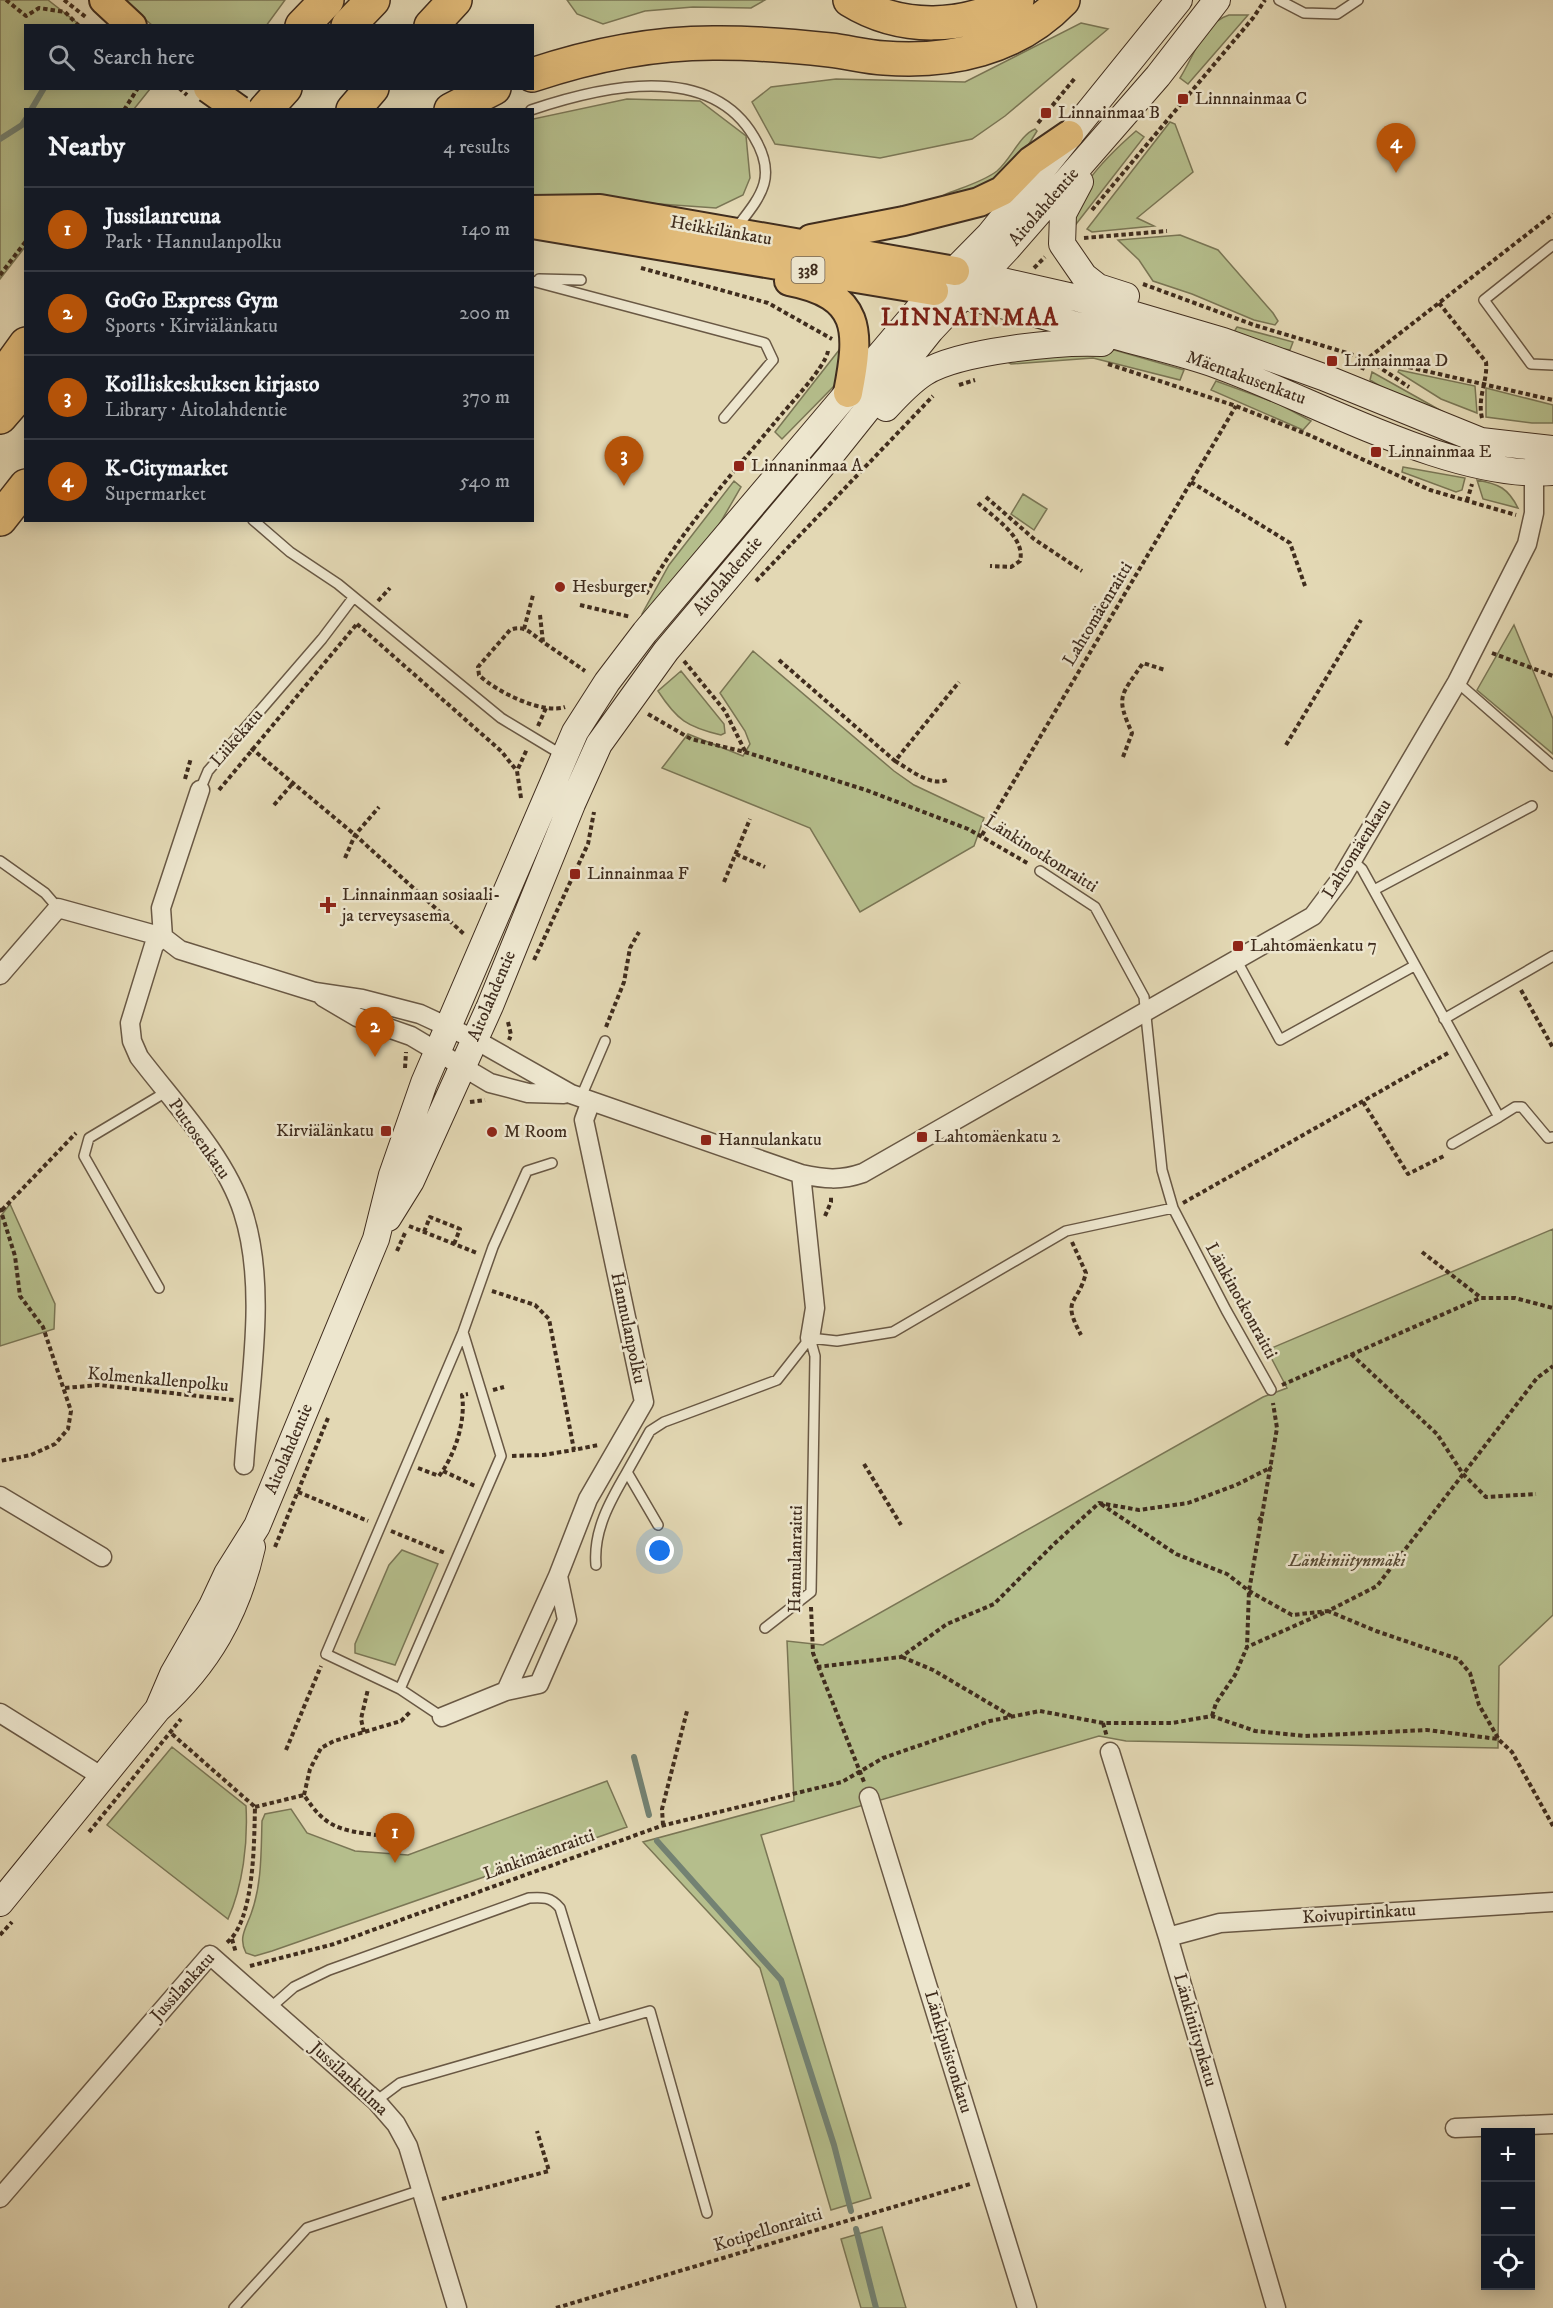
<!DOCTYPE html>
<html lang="en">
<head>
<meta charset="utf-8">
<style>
	:root { --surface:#171b24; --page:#242831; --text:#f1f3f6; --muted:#9ea1a6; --line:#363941; --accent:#b45309 }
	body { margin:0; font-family:"IM FELL DW Pica",serif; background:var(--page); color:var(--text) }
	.controls { position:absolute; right:18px; bottom:18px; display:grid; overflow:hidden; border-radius:0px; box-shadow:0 3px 15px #0003 }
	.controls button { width:54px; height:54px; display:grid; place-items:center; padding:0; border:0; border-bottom:2px solid var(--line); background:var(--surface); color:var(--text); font:30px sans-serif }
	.you { position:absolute; left:660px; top:1551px; width:21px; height:21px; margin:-15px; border:4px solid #fff; border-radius:50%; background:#1a73e8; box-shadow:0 0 0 9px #1a73e833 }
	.badge { display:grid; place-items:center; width:39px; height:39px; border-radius:50%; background:var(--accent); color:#fff; font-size:20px; font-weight:700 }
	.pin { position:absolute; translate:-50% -50px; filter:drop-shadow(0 2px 3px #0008) }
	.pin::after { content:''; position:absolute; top:32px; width:21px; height:18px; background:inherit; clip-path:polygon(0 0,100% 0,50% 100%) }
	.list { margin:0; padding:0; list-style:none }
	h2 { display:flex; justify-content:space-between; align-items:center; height:78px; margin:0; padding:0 24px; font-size:26px }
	h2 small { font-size:20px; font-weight:400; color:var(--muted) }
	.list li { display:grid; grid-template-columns:39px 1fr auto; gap:18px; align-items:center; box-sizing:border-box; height:84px; padding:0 24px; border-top:2px solid var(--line) }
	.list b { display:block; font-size:22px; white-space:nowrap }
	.list p { margin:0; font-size:20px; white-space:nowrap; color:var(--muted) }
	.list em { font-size:20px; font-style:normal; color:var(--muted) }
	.icon { flex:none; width:33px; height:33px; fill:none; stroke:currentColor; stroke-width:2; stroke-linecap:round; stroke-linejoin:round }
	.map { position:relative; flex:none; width:1553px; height:2308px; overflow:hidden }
	.search { position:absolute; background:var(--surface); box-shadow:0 3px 15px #0003; left:24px; top:24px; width:510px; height:66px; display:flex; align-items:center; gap:15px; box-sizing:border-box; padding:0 21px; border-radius:0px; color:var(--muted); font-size:22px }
	.panel { position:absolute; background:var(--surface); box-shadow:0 3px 15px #0003; left:24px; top:108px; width:510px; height:414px; border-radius:0px }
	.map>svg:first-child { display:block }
	.green { fill:#b5be8c; stroke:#7a7655; stroke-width:1.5 }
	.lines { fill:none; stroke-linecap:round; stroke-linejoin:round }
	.stream { stroke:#738273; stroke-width:6 }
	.service-casing { stroke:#695844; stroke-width:12 }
	.minor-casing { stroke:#695844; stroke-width:21 }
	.secondary-casing { stroke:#402d1e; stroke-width:28 }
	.primary-casing { stroke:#402d1e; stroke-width:32 }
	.motorway-casing { stroke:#402d1e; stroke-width:36 }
	.path { stroke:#402d1e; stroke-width:4; stroke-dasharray:4.5 3; stroke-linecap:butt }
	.service { stroke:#ede6ce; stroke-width:9 }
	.minor { stroke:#ede6ce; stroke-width:18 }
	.secondary { stroke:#ede6ce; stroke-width:26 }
	.primary { stroke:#e2bc7a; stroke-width:28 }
	.motorway { stroke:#e2bc7a; stroke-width:33 }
	.primary-bridge-casing { stroke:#402d1e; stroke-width:32; stroke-linecap:butt }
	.primary-bridge { stroke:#e2bc7a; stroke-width:28 }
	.poi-dot { fill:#8f2418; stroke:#ede6ce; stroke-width:2 }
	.labels { text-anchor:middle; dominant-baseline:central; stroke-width:5; stroke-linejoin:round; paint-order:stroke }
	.shield { fill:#ede6ce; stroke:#746453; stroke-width:1.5 }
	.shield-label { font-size:16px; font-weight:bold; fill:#402d1e }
	.poi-label { font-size:18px; fill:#402d1e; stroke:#ede6ce; text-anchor:start }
	.street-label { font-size:18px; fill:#402d1e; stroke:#ede6ce }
	.park-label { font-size:18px; font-style:italic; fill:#574a34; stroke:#ede6ce }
	.district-label { font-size:24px; font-weight:bold; letter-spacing:1.5px; fill:#7a1f14; stroke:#ede6ce }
</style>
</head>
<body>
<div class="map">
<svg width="1553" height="2308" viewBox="0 0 1553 2308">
	<rect width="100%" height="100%" fill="#e3d8b4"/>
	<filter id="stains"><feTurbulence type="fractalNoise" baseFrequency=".00333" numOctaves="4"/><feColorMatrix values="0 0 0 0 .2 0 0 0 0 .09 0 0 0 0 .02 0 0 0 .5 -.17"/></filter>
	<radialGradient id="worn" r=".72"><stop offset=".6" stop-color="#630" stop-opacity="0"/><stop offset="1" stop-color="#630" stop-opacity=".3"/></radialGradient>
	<path class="green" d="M0,0H48L80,25L26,26V88L150,89L134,109L26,110L25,247L0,279Z
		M122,0H285L266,26L152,25Z
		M567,0H765L751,8L693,7L645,11L603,24L577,14Z
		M1229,15H1248L1188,84L1180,78C1194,56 1203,23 1229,15Z
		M1081,23L1108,29L1005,116L972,139L880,158L775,144L752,102L771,87L836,79L965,82Z
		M627,99L700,101L746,136L750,178L743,195L716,208L533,195V119Z
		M1170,122L1175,124L1193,172L1137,218L1154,226L1092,232L1087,229Z
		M1035,129L1037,131L1009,176L941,204L944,195C960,188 983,182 997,171C1011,159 1020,135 1035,129Z
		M1136,131L1144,137L1073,228C1065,195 1113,151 1136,131Z
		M1180,235L1218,250L1273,313L1278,321L1275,325L1254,320L1192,294L1153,281L1139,260L1118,240Z
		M1237,327L1293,342L1290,350L1265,346L1234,332Z
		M843,345L845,367L835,385L782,439L775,432Z
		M1111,349L1184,370L1180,380L1093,358L1011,364L1006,361Z
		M1399,370L1475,386L1477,413L1441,399L1398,372Z
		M1372,372L1454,418L1398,397L1370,380Z
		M1216,381L1279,404L1311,421L1303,430L1211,390Z
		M1486,388L1553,405V423H1532L1486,417Z
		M1403,467L1465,478L1462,490L1456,492L1402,472Z
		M1477,480C1499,484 1508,488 1518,508L1483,499Z
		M734,481L741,487L716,530L644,617L642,614L669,565Z
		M1023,494L1047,509L1034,530L1011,514Z
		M1514,625L1553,719V754L1477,690Z
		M753,651L894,771L914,785L984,818L974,846L860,912L810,828L662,768L688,734L743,756L750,744L745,731L720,693Z
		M681,671L724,724L725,733L721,735C687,727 677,720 658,691Z
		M10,1204L55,1304L54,1329L0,1346V1217Z
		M1553,1229V1615L1499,1666L1498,1748L1126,1741L1099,1736L761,1835L871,2198L831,2210L760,1968L643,1842L794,1801L787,1641L823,1645L1263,1397L1287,1388L1267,1350Z
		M402,1550L438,1564L395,1665L355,1653V1644L389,1565Z
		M172,1747L246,1806C248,1843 243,1885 228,1919L107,1825Z
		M607,1781L627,1827L272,1951L255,1956L246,1953C238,1938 246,1928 251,1914C262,1884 261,1852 262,1821L265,1814L291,1809L307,1833L355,1851L408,1855Z
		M882,2227L906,2308H861L841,2239Z"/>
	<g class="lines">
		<path class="stream" d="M31,110L44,88
			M0,139L22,125L26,119
			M634,1757L649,1815
			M657,1841L781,1980L834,2145L851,2211
			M856,2229L876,2308"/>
		<defs>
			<path id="service" d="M1279,0L1304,13L1337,14L1358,0
				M531,110C599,87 709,60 754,137C778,177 761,196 737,227
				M1553,245L1484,300L1531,364L1553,365
				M539,279L581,280
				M532,281L765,343L773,360L724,418
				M253,520L290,552L338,584L501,718L564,756
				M1457,682L1553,766
				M200,790L208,771L322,639L353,598
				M1352,860L1362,869L1499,1117L1452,1144
				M0,861L45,893L58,908
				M1040,871L1095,907L1144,997L1162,1170L1173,1208L1226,1310L1271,1390
				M1374,890L1532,806
				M1237,961L1280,1040L1414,966
				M1444,1019L1553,956
				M581,1097L605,1041
				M1499,1117L1515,1107H1522L1548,1138L1553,1137
				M159,1288L84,1156L89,1138L166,1092
				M810,1338L837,1341L893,1332L1066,1231L1173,1208
				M658,1525L627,1472L650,1431L664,1422L777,1380L810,1338
				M596,1565C593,1531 610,1501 627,1472
				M765,1628L811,1592L815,1356L810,1338
				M400,1689L501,1456L463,1332
				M442,1717L400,1689L326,1654L463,1332L493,1247L527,1171L552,1163
				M270,2008L294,1987L329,1970L529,1898C543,1897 551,1897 560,1908L596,2026
				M376,2101L400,2083L650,2011L707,2213
				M234,2308L307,2228L421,2190"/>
			<path id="minor" d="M163,937L154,945L130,1023L132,1041L139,1057C174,1103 225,1156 243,1212C268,1289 249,1385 244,1465
				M163,937L161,908L200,790
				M0,975L58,908L163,937L180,950L315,992L362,999L420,1014L474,1039L571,1094L801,1174C824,1179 840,1181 863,1173L1313,916L1343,876L1457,682L1527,544L1534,513V461
				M323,997L357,1017L411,1036L490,1083L528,1093L564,1094
				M801,1174L815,1308L810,1338
				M0,1496L102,1557
				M506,1691L558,1576
				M0,1713L104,1778
				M442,1717L506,1691L539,1684L567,1620L558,1576L588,1499L644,1402L584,1120L591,1101
				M1110,1752L1168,1937L1276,2308
				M869,1797L1027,2308
				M1168,1937L1220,1923L1553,1902
				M1455,2128L1553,2124
				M0,2198L210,1955L376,2101L396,2124L408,2146L457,2308"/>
			<path id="secondary" d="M1080,182L1063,214L1062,244L1084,276L1098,287L1126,296
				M967,273L1077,298L1223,341L1323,377L1481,441L1553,449
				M949,294C1005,304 1058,320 1112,335C1147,345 1183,353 1217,365C1314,400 1452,480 1553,472
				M886,408C897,396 910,382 924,373C959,351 1060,341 1102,343
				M388,1218L411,1181L490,1006L572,804L599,744L666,651L831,455L931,330L1008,248L1158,76L1217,0
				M158,1709L173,1674L212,1606L227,1574L257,1526L376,1239L392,1175L424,1083L575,732L607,682L645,632L934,291L990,234L1179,0
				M0,1903L158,1709C208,1664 237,1613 252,1547"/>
			<path id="primary" d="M104,0L132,26
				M532,210L600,209L955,271
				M532,224L934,291
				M811,239L904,221L979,202L1002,191L1031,161L1069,135
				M789,281C862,295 860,331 848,393"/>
			<path id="motorway" d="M850,0C902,32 965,29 1017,0
				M302,26L327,0
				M348,26L373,0
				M431,26L455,0
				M532,75C592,55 658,42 720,43C757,43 793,46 830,50C848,52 866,57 884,58C950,63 1016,49 1063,0
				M265,110L285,88
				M353,110L372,88
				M451,110L494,88
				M0,380L26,344
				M0,417L26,387
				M0,519L26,486"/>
		</defs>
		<use href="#service" class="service-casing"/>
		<use href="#minor" class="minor-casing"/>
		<use href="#secondary" class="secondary-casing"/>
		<use href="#primary" class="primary-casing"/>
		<use href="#motorway" class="motorway-casing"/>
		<path class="path" d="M6,0L26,16L39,8L65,12L79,26
			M64,0L87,18
			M179,88L187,95
			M124,110L138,88
			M1038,123L1075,78
			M1092,210L1253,18L1265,0
			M1084,238L1167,231
			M641,268L768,303L832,339
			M1034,268L1045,257
			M0,275L26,241
			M1143,284L1254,325L1367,359L1409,387
			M1439,303L1486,362C1488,381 1477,397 1482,418
			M1108,364L1236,406L1309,435L1430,490L1516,515
			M1379,365L1395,364L1553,400
			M1362,370L1367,359L1553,214
			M959,385L975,380
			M1191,482L1290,543L1305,586
			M986,497L1034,539L1082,571
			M1467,501L1472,484
			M978,503C993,517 1026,537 1020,561L1011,567L990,566
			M756,581L933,396
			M646,594C678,534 732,474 776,421C788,406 825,368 828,351
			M378,601L390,588
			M580,605L631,617
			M540,615L543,642L585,671
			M357,624L501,751L517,771
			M524,629L533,595
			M543,642C532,634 524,624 510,630L478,667L479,675C495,691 543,715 565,707
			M1492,653L1553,676
			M779,660L895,761L959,682
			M684,661L725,711L745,751
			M648,714L691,739L745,752L866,790L968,829L1029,864
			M538,726L546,708
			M1286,745L1361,620
			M251,748L354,834L464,934
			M1123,757L1132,733C1115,695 1121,696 1143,663L1165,670
			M895,761C911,770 931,788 949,779
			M185,779L191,758
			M219,790L356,625
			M521,798L517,771L527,749
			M274,805L293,783
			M982,835L1236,406
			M736,854L765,867
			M345,858L355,835L379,807
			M724,882L750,819
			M534,960L588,844L594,812
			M1521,990L1553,1048
			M508,1022L511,1035L509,1040
			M606,1027L624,982L630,948L639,932
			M405,1068L406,1052
			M470,1102L485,1100
			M1363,1102L1408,1174L1446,1155
			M1183,1203L1448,1053
			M0,1208L15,1256L20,1296L43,1327L71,1411L68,1429L55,1444L31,1455L0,1461
			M2,1210L76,1133
			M825,1216L831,1202V1195
			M409,1226L477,1253
			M424,1232L430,1217L460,1229L454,1244
			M1072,1242L1086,1273C1077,1307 1061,1297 1081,1335
			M397,1251L405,1233
			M1422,1252L1480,1297
			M492,1291L535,1305L549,1319L574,1450L598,1445
			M1351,1354L1437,1434L1463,1474L1486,1497L1536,1494
			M1282,1385L1480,1298H1515L1553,1308
			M65,1388L99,1385L234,1400
			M493,1390L504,1387
			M512,1456L543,1455L574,1450
			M864,1464L901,1525
			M418,1468L439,1476C455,1455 466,1421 462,1395L468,1394
			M443,1471L475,1486
			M298,1492L368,1521
			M1101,1504L1176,1554L1227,1574L1249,1591L1292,1615L1328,1611L1247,1647
			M1258,1518L1263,1521
			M391,1531L445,1553
			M275,1547L328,1418
			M811,1607L813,1653L864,1782
			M902,1657L933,1670L1011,1716
			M817,1667L901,1657L947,1624L994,1604L1054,1544L1099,1503L1139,1510L1188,1503L1236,1485L1272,1467
			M1212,1716L1216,1703L1235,1675L1247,1647L1249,1591L1277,1428L1273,1403
			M1103,1723L1107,1737
			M364,1732L361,1719L368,1689
			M172,1734L255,1807C254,1840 255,1924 225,1944
			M1498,1738L1479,1705L1470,1673L1458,1659L1376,1631L1328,1611L1377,1586L1537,1378L1553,1366
			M286,1750L321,1666
			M304,1795L310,1769L321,1748L334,1741L401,1721L411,1711
			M255,1807L304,1795C325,1827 338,1830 376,1835
			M663,1825L662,1809L687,1711
			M89,1832L181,1719
			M0,1935L12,1922
			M232,1939L236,1953
			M250,1966L334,1944L661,1826L842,1782L883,1758L990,1721L1040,1711L1103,1723H1172L1212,1716L1255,1731L1305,1736L1427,1730L1498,1739L1512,1752L1553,1826
			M442,2199L549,2171L537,2131
			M556,2308L970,2184"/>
		<use href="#service" class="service"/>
		<use href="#minor" class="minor"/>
		<use href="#secondary" class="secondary"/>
		<use href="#primary" class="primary"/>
		<use href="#motorway" class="motorway"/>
		<defs>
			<path id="primary-bridge" d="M208,88L239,110"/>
		</defs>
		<use href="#primary-bridge" class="primary-bridge-casing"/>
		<use href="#primary-bridge" class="primary-bridge"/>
	</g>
	<g class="poi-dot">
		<rect x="1177" y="93" width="12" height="12" rx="3"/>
		<rect x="1040" y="107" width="12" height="12" rx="3"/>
		<rect x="1326" y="355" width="12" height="12" rx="3"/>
		<rect x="1370" y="446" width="12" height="12" rx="3"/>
		<rect x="733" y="460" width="12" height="12" rx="3"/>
		<circle cx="560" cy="587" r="6"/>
		<rect x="569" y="868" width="12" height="12" rx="3"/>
		<path d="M325 896h6v6h6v6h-6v6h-6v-6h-6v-6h6z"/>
		<rect x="1232" y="940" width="12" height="12" rx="3"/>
		<rect x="380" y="1125" width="12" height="12" rx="3"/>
		<circle cx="492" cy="1132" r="6"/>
		<rect x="916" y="1131" width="12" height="12" rx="3"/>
		<rect x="700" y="1134" width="12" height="12" rx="3"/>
	</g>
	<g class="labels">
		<rect class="shield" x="791.5" y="257" width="33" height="26" rx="4.5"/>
		<g class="shield-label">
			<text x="808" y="270">338</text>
		</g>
		<g class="poi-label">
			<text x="1195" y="99">Linnnainmaa C</text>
			<text x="1058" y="113">Linnainmaa B</text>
			<text x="1344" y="361">Linnainmaa D</text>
			<text x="1388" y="452">Linnainmaa E</text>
			<text x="751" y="466">Linnaninmaa A</text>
			<text x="572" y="587">Hesburger</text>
			<text x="587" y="874">Linnainmaa F</text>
			<text x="342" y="895">Linnainmaan sosiaali-<tspan x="342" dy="21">ja terveysasema</tspan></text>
			<text x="1250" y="946">Lahtomäenkatu 7</text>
			<text x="374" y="1131" text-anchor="end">Kirviälänkatu</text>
			<text x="504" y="1132">M Room</text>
			<text x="934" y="1137">Lahtomäenkatu 2</text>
			<text x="718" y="1140">Hannulankatu</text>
		</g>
		<g class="street-label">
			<text transform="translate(1044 207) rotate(-49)">Aitolahdentie</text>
			<text transform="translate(721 231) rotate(10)">Heikkilänkatu</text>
			<text transform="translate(1246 378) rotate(20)">Mäentakusenkatu</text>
			<text transform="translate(728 576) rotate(-50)">Aitolahdentie</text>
			<text transform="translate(1098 614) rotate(-59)">Lahtomäenraitti</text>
			<text transform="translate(237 738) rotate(-49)">Liikekatu</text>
			<text transform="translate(1357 849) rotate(-58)">Lahtomäenkatu</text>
			<text transform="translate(1041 854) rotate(32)">Länkinotkonraitti</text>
			<text transform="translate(492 996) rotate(-67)">Aitolahdentie</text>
			<text transform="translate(199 1139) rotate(55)">Puttosenkatu</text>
			<text transform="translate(1241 1301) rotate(61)">Länkinotkonraitti</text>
			<text transform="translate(628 1328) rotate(78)">Hannulanpolku</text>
			<text transform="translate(158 1380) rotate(5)">Kolmenkallenpolku</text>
			<text transform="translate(289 1449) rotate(-67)">Aitolahdentie</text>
			<text transform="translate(796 1559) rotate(-89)">Hannulanraitti</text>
			<text transform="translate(539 1855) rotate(-20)">Länkimäenraitti</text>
			<text transform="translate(1359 1914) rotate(-4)">Koivupirtinkatu</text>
			<text transform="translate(183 1987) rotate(-48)">Jussilankatu</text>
			<text transform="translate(1195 2030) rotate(74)">Länkiniitynkatu</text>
			<text transform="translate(948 2052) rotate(73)">Länkipuistonkatu</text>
			<text transform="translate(349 2079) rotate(43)">Jussilankulma</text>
			<text transform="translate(768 2230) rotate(-17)">Kotipellonraitti</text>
		</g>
		<g class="park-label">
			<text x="1347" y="1561">Länkiniitynmäki</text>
		</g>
		<g class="district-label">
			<text x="970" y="318">LINNAINMAA</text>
		</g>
	</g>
	<rect width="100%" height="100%" filter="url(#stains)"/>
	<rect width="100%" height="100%" fill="url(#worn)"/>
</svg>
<div class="controls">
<button>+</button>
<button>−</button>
<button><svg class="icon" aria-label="locate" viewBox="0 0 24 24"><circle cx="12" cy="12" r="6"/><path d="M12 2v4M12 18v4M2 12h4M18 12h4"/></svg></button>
</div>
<div class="you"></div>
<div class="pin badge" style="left:395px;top:1863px">1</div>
<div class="pin badge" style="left:375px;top:1057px">2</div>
<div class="pin badge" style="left:624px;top:486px">3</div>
<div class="pin badge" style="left:1396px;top:173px">4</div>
<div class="search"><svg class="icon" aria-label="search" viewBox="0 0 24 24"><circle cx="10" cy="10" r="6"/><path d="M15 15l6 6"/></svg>Search here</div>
<section class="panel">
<h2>Nearby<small>4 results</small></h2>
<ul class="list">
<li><span class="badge">1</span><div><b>Jussilanreuna</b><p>Park · Hannulanpolku</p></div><em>140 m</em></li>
<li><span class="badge">2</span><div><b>GoGo Express Gym</b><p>Sports · Kirviälänkatu</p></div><em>200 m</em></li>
<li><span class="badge">3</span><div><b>Koilliskeskuksen kirjasto</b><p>Library · Aitolahdentie</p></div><em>370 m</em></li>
<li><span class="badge">4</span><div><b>K-Citymarket</b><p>Supermarket</p></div><em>540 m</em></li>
</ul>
</section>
</div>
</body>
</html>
